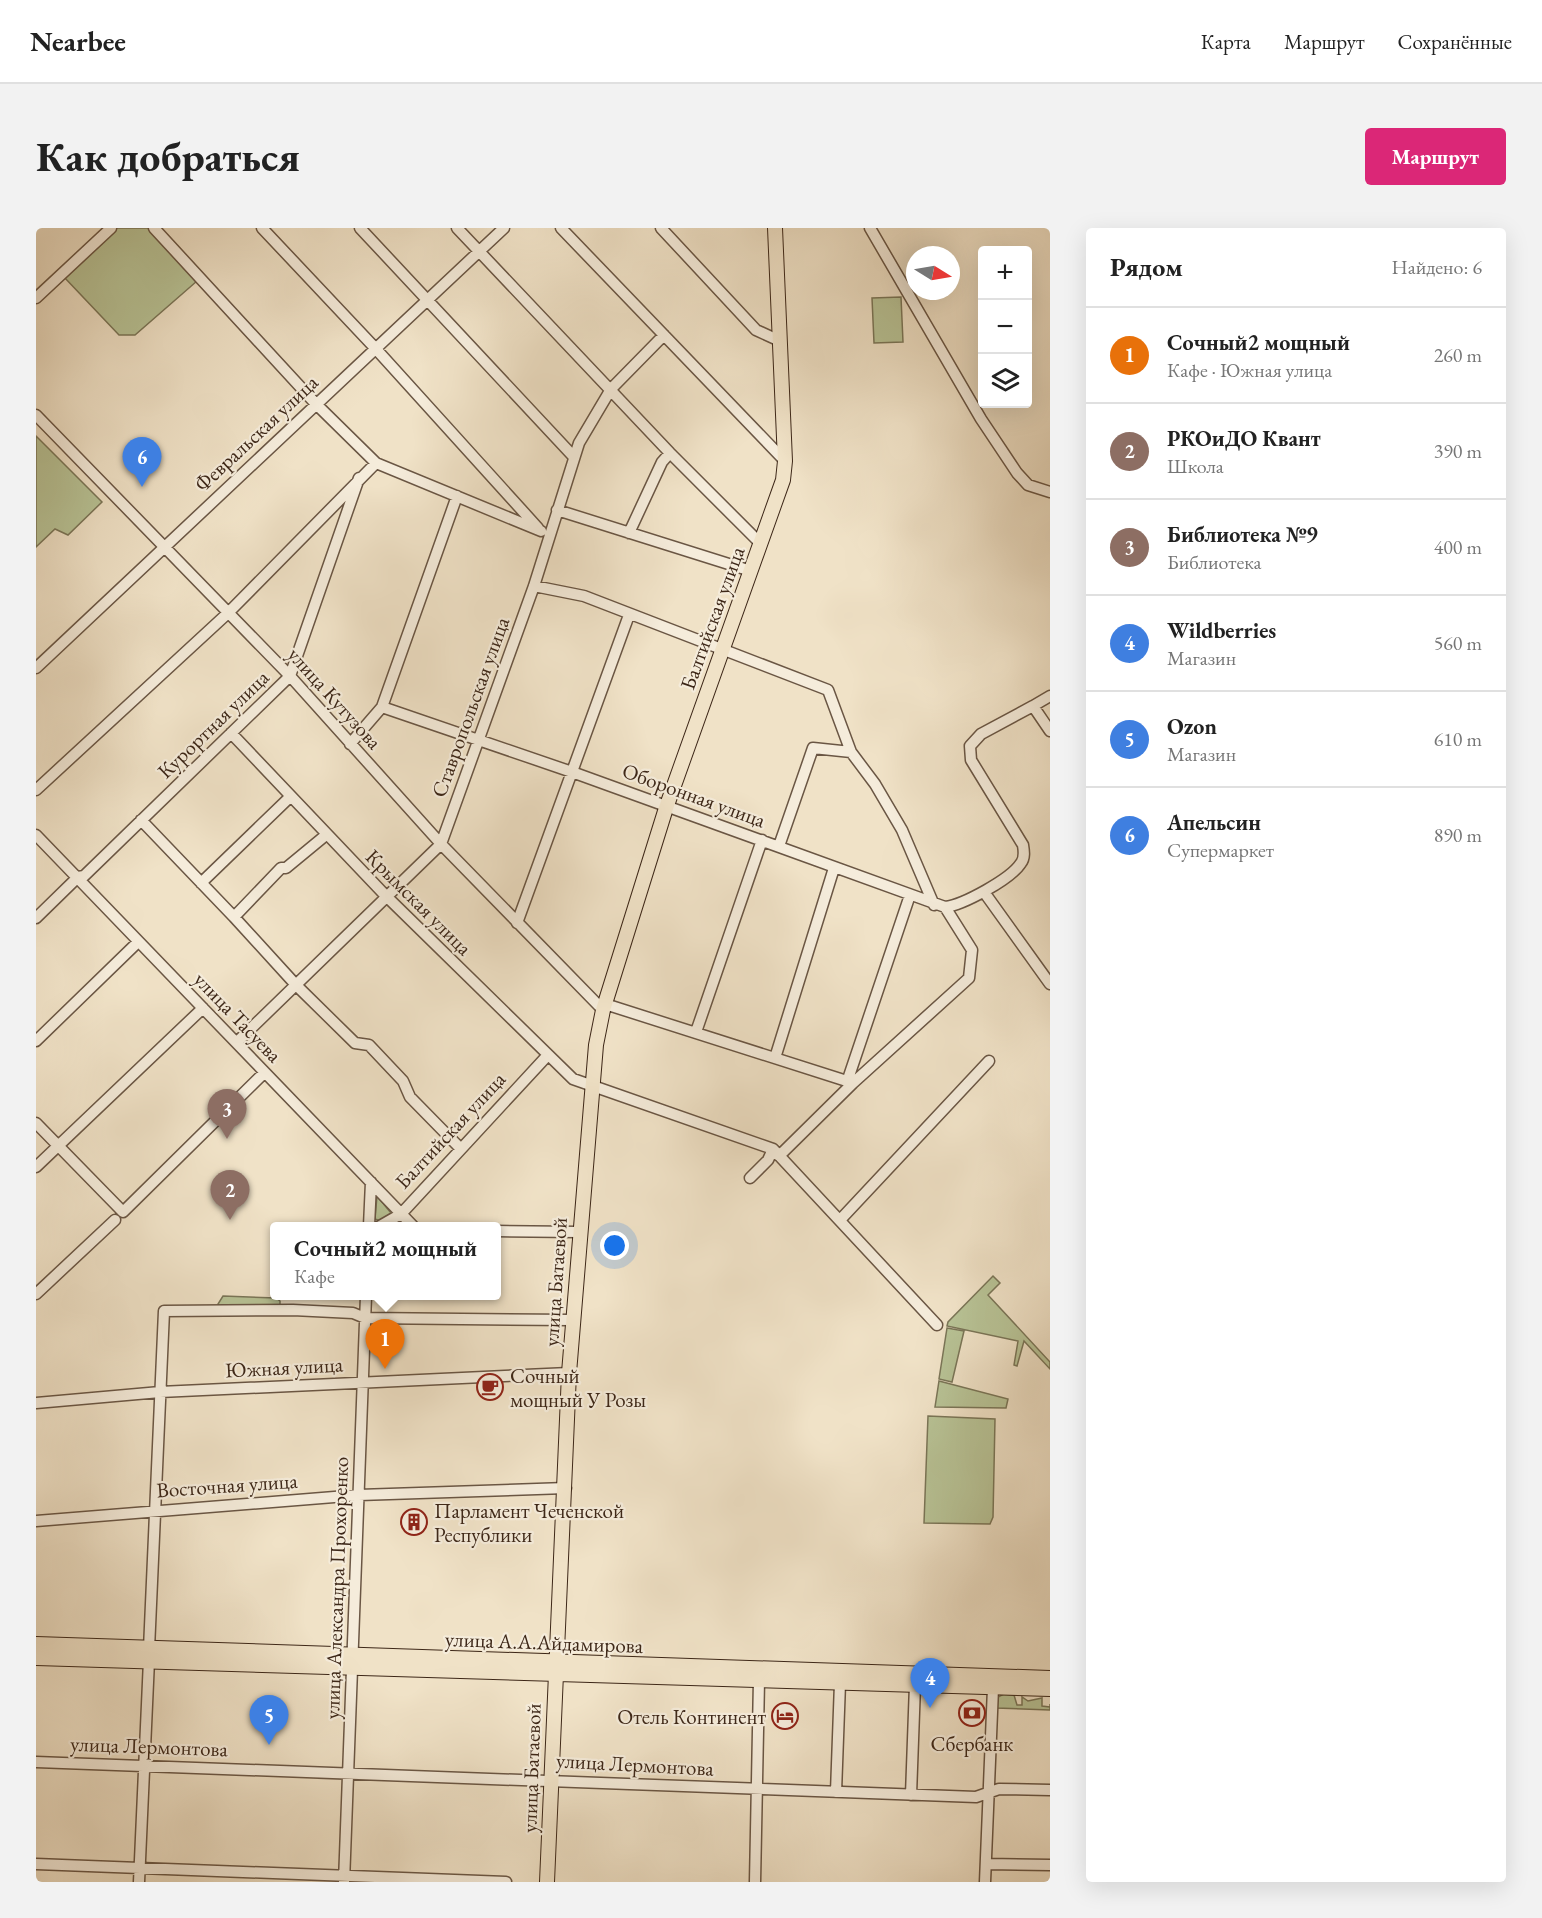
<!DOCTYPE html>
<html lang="ru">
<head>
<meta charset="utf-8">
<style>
	:root { --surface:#fff; --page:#f2f2f2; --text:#222; --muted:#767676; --line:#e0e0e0; --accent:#db2777 }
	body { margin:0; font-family:"EB Garamond",serif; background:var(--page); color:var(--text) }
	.controls { position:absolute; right:18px; top:18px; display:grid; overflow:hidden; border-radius:6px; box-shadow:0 6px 24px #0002 }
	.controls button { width:54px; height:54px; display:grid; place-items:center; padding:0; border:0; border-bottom:2px solid var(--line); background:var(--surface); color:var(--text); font:30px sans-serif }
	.compass { position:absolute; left:870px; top:18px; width:54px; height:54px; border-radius:50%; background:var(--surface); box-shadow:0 6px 24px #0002; rotate:101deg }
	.you { position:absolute; left:579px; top:1018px; width:21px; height:21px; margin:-15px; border:4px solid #fff; border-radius:50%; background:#1a73e8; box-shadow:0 0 0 9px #1a73e833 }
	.badge { display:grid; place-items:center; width:39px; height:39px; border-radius:50%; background:var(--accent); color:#fff; font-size:20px; font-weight:700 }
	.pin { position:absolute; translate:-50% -50px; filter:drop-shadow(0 2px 3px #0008) }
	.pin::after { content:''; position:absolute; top:32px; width:21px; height:18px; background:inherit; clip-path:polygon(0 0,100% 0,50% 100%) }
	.popup { position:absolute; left:234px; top:994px; width:231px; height:78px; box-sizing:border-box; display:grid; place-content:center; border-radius:6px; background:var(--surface); filter:drop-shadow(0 2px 4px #0005); font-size:20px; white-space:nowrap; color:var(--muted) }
	.popup b { font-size:22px; color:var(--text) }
	.popup::after { content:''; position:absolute; left:50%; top:100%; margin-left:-12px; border:12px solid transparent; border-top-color:var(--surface) }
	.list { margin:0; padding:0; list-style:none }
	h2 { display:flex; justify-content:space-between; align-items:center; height:78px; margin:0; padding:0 24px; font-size:26px }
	h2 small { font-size:20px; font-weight:400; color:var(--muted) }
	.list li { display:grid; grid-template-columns:39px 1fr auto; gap:18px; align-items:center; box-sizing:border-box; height:96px; padding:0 24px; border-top:2px solid var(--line) }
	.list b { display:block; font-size:22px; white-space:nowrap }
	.list p { margin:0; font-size:20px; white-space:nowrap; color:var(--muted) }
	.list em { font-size:20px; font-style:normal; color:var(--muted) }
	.icon { flex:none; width:33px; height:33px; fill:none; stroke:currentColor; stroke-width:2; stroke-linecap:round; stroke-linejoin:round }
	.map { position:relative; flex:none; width:1014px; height:1654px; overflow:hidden; border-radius:6px }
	header { display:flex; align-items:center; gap:36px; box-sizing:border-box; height:84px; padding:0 30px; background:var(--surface); border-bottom:2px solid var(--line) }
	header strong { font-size:28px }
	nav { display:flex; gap:33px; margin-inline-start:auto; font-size:21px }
	.intro { display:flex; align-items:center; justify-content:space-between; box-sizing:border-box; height:144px; padding:0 36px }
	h1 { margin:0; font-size:42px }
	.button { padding:15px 27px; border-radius:6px; background:var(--accent); color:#fff; font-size:21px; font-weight:700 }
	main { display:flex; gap:36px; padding:0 36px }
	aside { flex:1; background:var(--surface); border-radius:6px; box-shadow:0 6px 24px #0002 }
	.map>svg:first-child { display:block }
	.green { fill:#b8c396; stroke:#7a7557; stroke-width:1.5 }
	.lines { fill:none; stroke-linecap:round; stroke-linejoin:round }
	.minor-casing { stroke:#6a5644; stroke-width:13 }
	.major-casing { stroke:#3d2718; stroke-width:16 }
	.minor { stroke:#f5ecdb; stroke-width:10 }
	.major { stroke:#f0e2c7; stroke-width:14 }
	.labels { text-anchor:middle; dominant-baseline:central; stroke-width:4.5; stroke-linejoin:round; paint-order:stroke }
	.street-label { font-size:21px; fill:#3d2718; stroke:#f5ecdb }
	.poi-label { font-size:21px; fill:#3d2718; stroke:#f5ecdb; text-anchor:start }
</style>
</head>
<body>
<header>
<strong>Nearbee</strong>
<nav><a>Карта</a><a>Маршрут</a><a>Сохранённые</a></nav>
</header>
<div class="intro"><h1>Как добраться</h1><a class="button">Маршрут</a></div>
<main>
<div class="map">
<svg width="1014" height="1654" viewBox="0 0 1014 1654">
	<rect width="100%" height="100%" fill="#f0e2c7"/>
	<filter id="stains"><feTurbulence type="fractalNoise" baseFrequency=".00333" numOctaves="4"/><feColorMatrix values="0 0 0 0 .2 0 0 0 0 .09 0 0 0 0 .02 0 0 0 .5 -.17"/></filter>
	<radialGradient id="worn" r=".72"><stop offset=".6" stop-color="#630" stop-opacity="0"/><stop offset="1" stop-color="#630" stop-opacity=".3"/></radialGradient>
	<path class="green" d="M79,0H114L161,53L99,107H83L28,49Z
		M865,69L867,114L838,115L836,70Z
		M0,208L66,274L32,307L19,301L0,319Z
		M341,968L355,985L344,993L339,991Z
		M957,1048L964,1055L952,1067L1014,1134V1141L988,1113L981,1138L978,1137L982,1113L911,1098L912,1094Z
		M187,1068L240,1070L244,1073V1077L238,1079H184L182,1076Z
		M911,1100L928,1103L916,1154L903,1151Z
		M903,1153L972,1171L970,1180L899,1179Z
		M892,1188L959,1191L957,1289L954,1296L888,1295Z
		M968,1466L978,1467L981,1477H986V1469L992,1473L1006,1470V1478L1014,1479V1476V1482L960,1480V1470Z"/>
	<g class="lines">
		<defs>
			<path id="minor" d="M118,0L280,176L340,235L505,303
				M226,0L340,121L502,300
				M324,0L537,228
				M421,0L634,225L725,316
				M525,0L749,233
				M625,0L720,102L744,113
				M834,0L945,191L981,245L992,257L1014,264
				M0,70L75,0
				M0,187L254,448L405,616L567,782
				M521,282L715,343
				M593,305L626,234L634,225
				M498,358L548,368L792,462L815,524L839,556L866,602L898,677
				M0,440L468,0
				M997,478L1014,468
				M346,479L536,544L909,679C927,677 975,651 985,635C989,630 988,623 987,617L935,532L934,518L945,506L997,478L1014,503
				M195,505L348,666L537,851L737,921L901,1097
				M314,516L346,479L421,268
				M0,562L192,385L340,235
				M105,592L198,689L260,757L319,815L333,817L367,853L374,869L425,921
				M0,607L377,998
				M743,618L777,520L815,524
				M165,655L254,569
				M948,664L1014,756
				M198,689L245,640H250L290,607
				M0,690L42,649L48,648L254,448L323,250
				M481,695L593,387
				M569,776L817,855
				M660,804L726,612
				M0,813L102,714
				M201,814L405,616L498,358L543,215L575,161L628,107
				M739,830L798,640
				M811,854L874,667
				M0,895L87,984L228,845
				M743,928L817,855L933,750L936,722L909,679
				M0,939L167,780
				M714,950L732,932L737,921
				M804,992L953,833
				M333,998L335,954
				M344,998L365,986L511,828
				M460,1003L543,1004
				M0,1066L79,992
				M0,1175L124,1164L533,1145
				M0,1293L323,1267L530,1260
				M113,1421L128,1083L257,1082L317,1085L329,1090L536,1092
				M0,1534L940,1569L963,1561L1014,1562
				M800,1564L804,1455
				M875,1567L879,1457
				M0,1636L470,1654
				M951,1636L1014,1637
				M103,1654L113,1432
				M308,1654L330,1068
				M719,1654L723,1452
				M949,1654L957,1460"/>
			<path id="major" d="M0,1416L1014,1450
				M0,1430L1014,1461
				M511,1654L533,1145L560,817L567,782L630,580L747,252L749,233L739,0"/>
		</defs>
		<use href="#minor" class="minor-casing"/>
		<use href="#major" class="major-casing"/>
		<use href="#minor" class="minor"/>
		<use href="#major" class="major"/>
	</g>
	<defs>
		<symbol id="cafe-ring" viewBox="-11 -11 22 22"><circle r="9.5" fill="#f5ecdb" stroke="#8f2418" stroke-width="1.5"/><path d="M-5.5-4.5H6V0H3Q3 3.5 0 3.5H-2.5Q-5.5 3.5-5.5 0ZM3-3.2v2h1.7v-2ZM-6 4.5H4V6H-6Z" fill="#8f2418"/></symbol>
		<symbol id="building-ring" viewBox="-11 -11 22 22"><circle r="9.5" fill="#f5ecdb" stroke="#8f2418" stroke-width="1.5"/><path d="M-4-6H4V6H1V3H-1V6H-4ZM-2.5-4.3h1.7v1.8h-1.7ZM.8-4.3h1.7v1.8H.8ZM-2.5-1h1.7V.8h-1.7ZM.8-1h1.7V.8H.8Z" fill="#8f2418"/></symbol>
		<symbol id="bank-ring" viewBox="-11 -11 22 22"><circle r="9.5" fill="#f5ecdb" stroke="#8f2418" stroke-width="1.5"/><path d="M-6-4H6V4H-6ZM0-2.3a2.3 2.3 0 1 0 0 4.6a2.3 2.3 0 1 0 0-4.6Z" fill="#8f2418"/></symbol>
		<symbol id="hotel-ring" viewBox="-11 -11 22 22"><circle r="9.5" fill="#f5ecdb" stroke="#8f2418" stroke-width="1.5"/><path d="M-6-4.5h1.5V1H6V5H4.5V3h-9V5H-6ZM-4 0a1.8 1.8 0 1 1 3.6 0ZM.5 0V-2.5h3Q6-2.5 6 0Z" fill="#8f2418"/></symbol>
	</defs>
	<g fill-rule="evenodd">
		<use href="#cafe-ring" x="439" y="1144" width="30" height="30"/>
		<use href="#building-ring" x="363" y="1279" width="30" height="30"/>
		<use href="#bank-ring" x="921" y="1470" width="30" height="30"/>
		<use href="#hotel-ring" x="734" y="1473" width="30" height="30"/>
	</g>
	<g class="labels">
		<g class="street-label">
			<text transform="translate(220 205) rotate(-43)">Февральская улица</text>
			<text transform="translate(676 390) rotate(-70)">Балтийская улица</text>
			<text transform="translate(299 470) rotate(48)">улица Кутузова</text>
			<text transform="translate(434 479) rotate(-70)">Ставропольская улица</text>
			<text transform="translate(177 496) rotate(-44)">Курортная улица</text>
			<text transform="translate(658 567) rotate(20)">Оборонная улица</text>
			<text transform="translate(383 674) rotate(45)">Крымская улица</text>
			<text transform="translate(202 789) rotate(46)">улица Тасуева</text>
			<text transform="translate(414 902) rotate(-47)">Балтийская улица</text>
			<text transform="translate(519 1054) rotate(-86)">улица Батаевой</text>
			<text transform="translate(248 1139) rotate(-3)">Южная улица</text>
			<text transform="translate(191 1257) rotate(-4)">Восточная улица</text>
			<text transform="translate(300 1360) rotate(-88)">улица Александра Прохоренко</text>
			<text transform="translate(508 1414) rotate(2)">улица А.А.Айдамирова</text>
			<text transform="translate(113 1518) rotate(2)">улица Лермонтова</text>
			<text transform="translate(599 1536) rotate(3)">улица Лермонтова</text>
			<text transform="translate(495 1540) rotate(-88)">улица Батаевой</text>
		</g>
		<g class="poi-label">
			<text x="474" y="1147">Сочный<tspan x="474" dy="24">мощный У Розы</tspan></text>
			<text x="398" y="1282">Парламент Чеченской<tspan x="398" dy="24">Республики</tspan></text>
			<text x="730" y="1488" text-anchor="end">Отель Континент</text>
			<text x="936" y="1515" text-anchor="middle">Сбербанк</text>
		</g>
	</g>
	<rect width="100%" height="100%" filter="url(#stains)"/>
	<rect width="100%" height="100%" fill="url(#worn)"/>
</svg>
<div class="controls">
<button>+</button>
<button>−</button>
<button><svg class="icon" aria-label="layers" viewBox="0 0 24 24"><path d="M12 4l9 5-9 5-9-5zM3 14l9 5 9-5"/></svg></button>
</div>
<svg class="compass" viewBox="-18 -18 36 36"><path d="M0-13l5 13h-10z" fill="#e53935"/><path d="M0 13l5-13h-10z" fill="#767676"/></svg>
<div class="you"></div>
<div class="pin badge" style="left:349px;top:1141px;background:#e8710a">1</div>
<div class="popup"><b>Сочный2 мощный</b>Кафе</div>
<div class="pin badge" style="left:194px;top:992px;background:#8d6e63">2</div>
<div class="pin badge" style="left:191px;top:911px;background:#8d6e63">3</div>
<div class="pin badge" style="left:894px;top:1480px;background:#3f7fe0">4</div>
<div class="pin badge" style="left:233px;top:1517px;background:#3f7fe0">5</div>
<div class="pin badge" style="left:106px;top:259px;background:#3f7fe0">6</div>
</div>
<aside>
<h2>Рядом<small>Найдено: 6</small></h2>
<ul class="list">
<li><span class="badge" style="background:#e8710a">1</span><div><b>Сочный2 мощный</b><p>Кафе · Южная улица</p></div><em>260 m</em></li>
<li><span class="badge" style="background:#8d6e63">2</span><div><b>РКОиДО Квант</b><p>Школа</p></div><em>390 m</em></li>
<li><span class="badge" style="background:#8d6e63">3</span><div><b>Библиотека №9</b><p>Библиотека</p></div><em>400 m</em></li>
<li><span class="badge" style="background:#3f7fe0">4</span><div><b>Wildberries</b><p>Магазин</p></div><em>560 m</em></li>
<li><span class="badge" style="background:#3f7fe0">5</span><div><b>Ozon</b><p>Магазин</p></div><em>610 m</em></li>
<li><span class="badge" style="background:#3f7fe0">6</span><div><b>Апельсин</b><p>Супермаркет</p></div><em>890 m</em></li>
</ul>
</aside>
</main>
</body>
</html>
